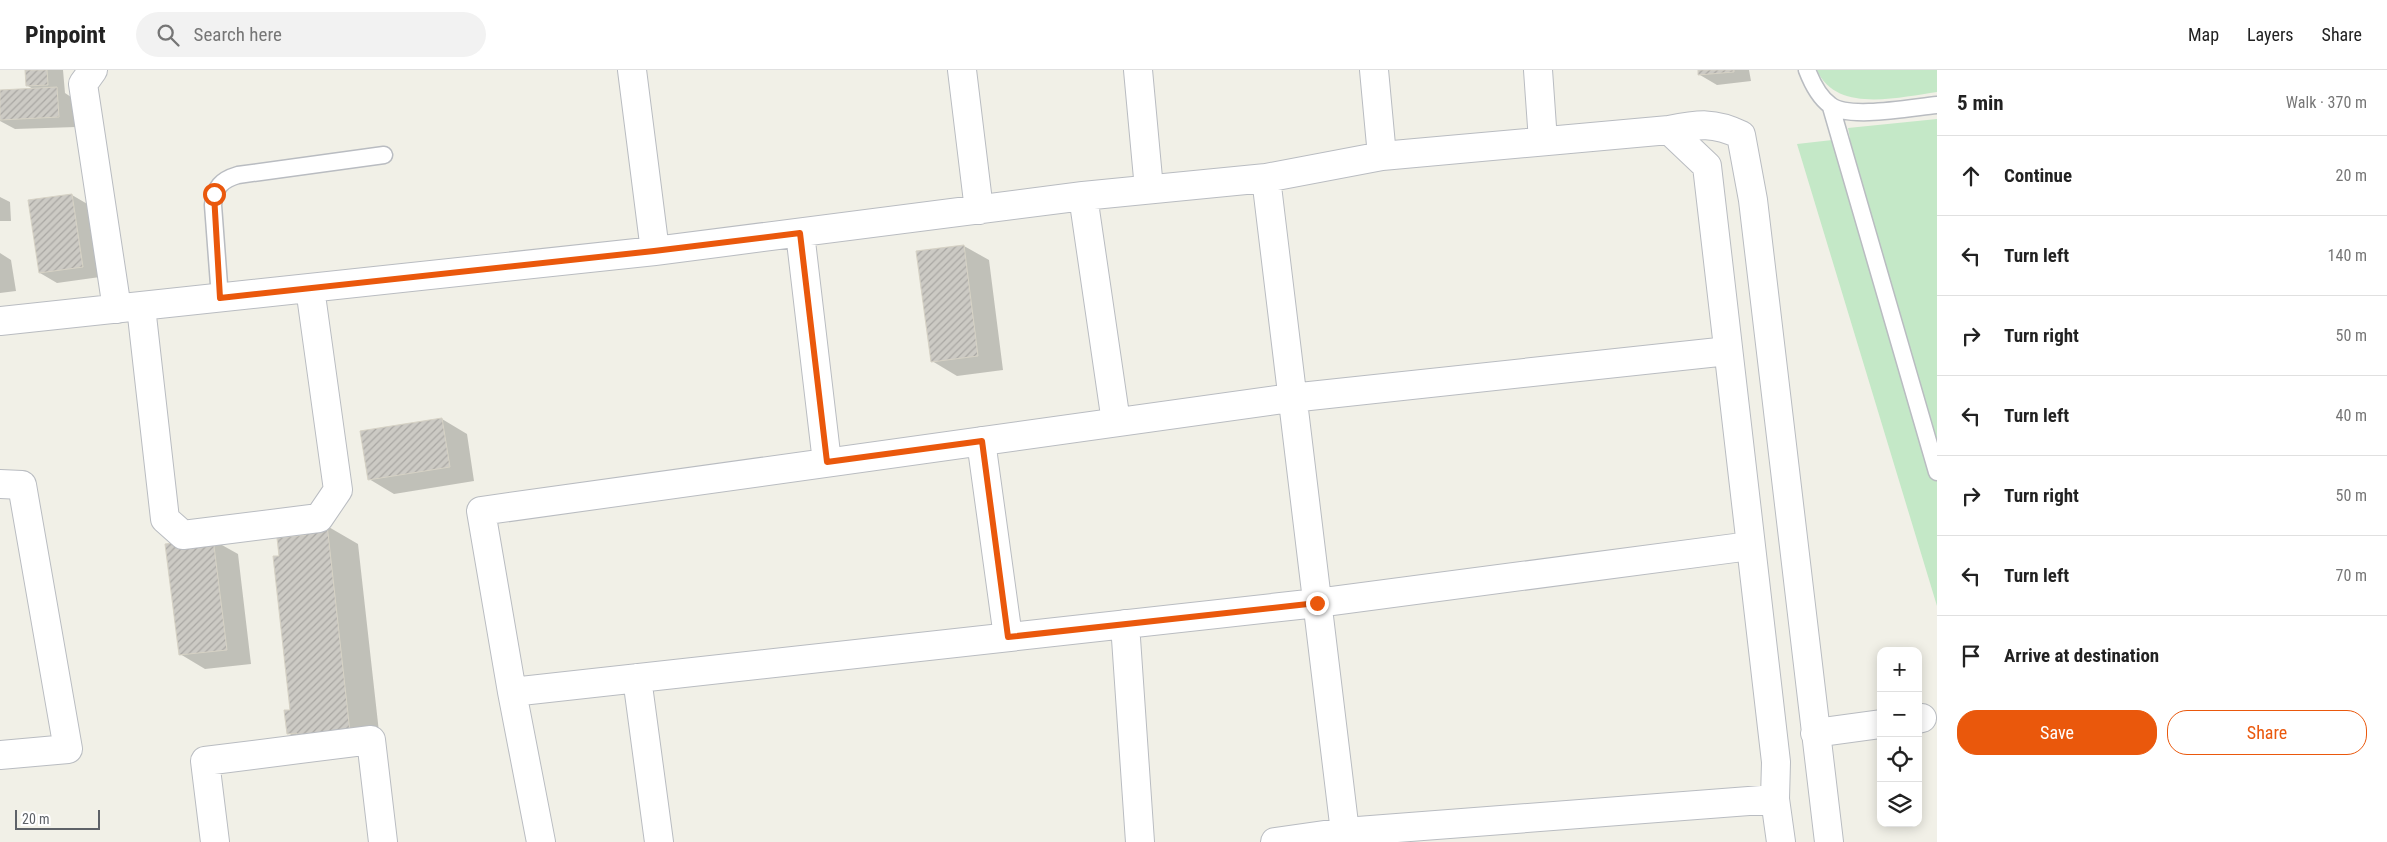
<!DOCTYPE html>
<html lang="en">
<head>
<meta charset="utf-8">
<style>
	:root { --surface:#fff; --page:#f2f2f2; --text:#222; --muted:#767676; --line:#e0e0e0; --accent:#ea580c }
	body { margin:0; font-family:"Roboto Condensed",sans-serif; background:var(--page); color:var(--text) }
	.controls { position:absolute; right:15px; bottom:15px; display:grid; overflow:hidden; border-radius:10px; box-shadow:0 2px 12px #0003 }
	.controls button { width:45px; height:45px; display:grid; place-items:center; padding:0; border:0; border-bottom:1px solid var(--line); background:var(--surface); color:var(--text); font:25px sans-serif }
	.scale { position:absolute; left:15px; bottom:12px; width:85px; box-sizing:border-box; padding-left:5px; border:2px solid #5e6268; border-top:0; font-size:14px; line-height:18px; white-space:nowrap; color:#5e6268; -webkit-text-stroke:4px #fff; paint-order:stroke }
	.stop { position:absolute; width:15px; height:15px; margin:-11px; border:4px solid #ea580c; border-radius:50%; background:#fff }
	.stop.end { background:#ea580c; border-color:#fff; box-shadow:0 1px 5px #0008 }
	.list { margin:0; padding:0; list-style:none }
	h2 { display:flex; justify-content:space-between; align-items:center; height:65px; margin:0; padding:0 20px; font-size:21px }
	h2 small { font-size:16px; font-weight:400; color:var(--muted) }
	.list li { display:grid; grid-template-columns:32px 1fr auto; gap:15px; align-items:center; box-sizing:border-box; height:80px; padding:0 20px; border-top:1px solid var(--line) }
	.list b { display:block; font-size:19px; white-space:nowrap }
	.list em { font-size:16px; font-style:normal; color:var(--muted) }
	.actions { display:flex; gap:10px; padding:15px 20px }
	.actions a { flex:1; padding:11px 0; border:1px solid var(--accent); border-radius:20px; text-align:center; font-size:18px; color:var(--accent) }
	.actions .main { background:var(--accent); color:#fff }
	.icon { flex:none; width:28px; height:28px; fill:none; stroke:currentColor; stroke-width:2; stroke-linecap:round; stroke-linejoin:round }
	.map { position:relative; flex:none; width:1937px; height:772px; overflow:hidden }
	header { display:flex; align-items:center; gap:30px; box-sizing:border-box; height:70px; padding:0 25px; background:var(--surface); border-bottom:1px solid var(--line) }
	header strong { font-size:24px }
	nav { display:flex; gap:28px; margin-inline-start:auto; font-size:18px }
	.search { width:350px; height:45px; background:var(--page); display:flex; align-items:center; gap:12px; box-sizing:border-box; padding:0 18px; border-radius:28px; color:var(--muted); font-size:19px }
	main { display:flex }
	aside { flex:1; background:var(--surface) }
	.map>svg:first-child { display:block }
	.green { fill:#c4e8c7 }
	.shadow { fill:#0003 }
	.building { fill:url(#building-hatch); stroke:#d6d2c5 }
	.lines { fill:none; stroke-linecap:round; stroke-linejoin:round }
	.lane-casing { stroke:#b9bcc1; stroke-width:19 }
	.street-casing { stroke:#b9bcc1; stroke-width:30 }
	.lane { stroke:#fff; stroke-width:16 }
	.street { stroke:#fff; stroke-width:28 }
	.route { stroke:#ea580c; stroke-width:6 }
</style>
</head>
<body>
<header>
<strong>Pinpoint</strong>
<div class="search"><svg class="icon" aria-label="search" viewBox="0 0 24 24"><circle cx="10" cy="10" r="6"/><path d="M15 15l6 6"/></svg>Search here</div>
<nav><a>Map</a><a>Layers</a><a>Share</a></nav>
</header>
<main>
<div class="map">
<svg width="1937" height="772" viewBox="0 0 1937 772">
	<defs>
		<pattern id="building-hatch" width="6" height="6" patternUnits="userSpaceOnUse" patternTransform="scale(1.25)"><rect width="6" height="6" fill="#cccac4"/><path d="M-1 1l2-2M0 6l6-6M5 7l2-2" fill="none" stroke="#a9a7a3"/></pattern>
	</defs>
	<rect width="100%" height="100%" fill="#f1f0e7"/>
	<path class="green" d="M1817,0H1937V22C1900,27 1836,44 1817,0Z
		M1937,49V536L1797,74L1850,68L1848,58Z"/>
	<path class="shadow" d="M27,0H63L65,23L74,29L76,57L15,59L0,51V21L35,20L28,16Z
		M1699,0H1749L1751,11L1717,15L1700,5Z
		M72,125L89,135L100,207L57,213L40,203L29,131Z
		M0,127L10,132L11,151H0Z
		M964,176L989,190L1003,300L957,306L932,291Z
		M0,183L11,190L16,221L0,223Z
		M442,349L467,364L474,411L394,424L369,409Z
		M327,456L358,474L381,680L320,682L288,663L292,641L281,487L307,466Z
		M213,470L238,484L251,594L205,599L180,584Z"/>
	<path class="building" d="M25,0H47L48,15L26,16Z
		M1698,0H1734V2L1698,5Z
		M57,17L59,47L0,50V20Z
		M72,124L83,197L39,203L28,130Z
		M964,175L978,286L931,292L916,181Z
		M442,348L450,397L368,410L360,361Z
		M327,454L350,662L297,668V663L287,664L284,640H290L273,486H279L277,468L306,465L305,457Z
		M213,468L227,580L179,585L165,474Z"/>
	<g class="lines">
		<defs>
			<path id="lane" d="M1807,0C1812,13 1819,27 1830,35C1848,50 1914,37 1937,35
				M1831,37L1937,402
				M220,228L213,135C215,117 221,110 238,105L384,85"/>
			<path id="street" d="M93,0L83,14L117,239
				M632,0L655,181
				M962,0L979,140
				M1138,0L1149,119
				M1374,0L1382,86
				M1538,0L1543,71
				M1669,60L1707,96L1776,692L1775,729L1781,772
				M1266,108L1345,762
				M1083,126L1116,352
				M800,163L827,392
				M141,237L165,449L183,465L319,448L338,420L310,218
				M0,251L655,181L1083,126L1266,108L1382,86L1669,60C1699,54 1714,52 1741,65L1753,130L1829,772
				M981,371L1008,567
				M0,414L22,415L68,679L0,685
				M1125,554L1140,772
				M637,608L659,772
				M512,622L1317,533L1750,476
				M1918,649L1922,648
				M1815,663L1881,654
				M215,772L205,691L371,670L383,772
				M541,772L512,622L481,441L1291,328L1728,281
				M1275,772L1345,762L1775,729"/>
		</defs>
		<use href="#lane" class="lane-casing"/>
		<use href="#street" class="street-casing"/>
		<use href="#lane" class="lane"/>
		<use href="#street" class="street"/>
	</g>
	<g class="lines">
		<path class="route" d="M214,124L220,228L654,181L800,163L827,392L982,371L1008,567L1317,533"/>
	</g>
</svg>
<div class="controls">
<button>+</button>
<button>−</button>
<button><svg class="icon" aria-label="locate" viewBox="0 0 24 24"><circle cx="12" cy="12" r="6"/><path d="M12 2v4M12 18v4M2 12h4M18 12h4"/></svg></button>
<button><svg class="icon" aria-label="layers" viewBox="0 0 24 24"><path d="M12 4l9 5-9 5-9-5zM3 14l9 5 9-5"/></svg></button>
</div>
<div class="scale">20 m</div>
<div class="stop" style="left:214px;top:124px"></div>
<div class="stop end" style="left:1317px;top:533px"></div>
</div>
<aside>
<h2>5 min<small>Walk · 370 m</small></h2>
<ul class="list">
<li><svg class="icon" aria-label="ahead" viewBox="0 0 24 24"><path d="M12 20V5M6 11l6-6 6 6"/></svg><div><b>Continue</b></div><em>20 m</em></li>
<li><svg class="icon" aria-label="left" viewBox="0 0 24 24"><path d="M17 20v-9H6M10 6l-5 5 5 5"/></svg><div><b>Turn left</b></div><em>140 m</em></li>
<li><svg class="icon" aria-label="right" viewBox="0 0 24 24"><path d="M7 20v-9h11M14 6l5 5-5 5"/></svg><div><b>Turn right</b></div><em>50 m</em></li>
<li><svg class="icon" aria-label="left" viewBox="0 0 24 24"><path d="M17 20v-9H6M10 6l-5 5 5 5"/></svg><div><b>Turn left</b></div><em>40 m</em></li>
<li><svg class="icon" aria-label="right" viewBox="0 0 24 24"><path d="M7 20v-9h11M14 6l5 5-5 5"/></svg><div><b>Turn right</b></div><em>50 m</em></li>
<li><svg class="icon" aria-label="left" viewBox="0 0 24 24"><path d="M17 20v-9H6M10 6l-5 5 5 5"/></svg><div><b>Turn left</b></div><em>70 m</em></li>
<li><svg class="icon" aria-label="arrive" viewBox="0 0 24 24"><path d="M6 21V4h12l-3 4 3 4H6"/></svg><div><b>Arrive at destination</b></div></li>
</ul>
<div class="actions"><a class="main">Save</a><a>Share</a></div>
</aside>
</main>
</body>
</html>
